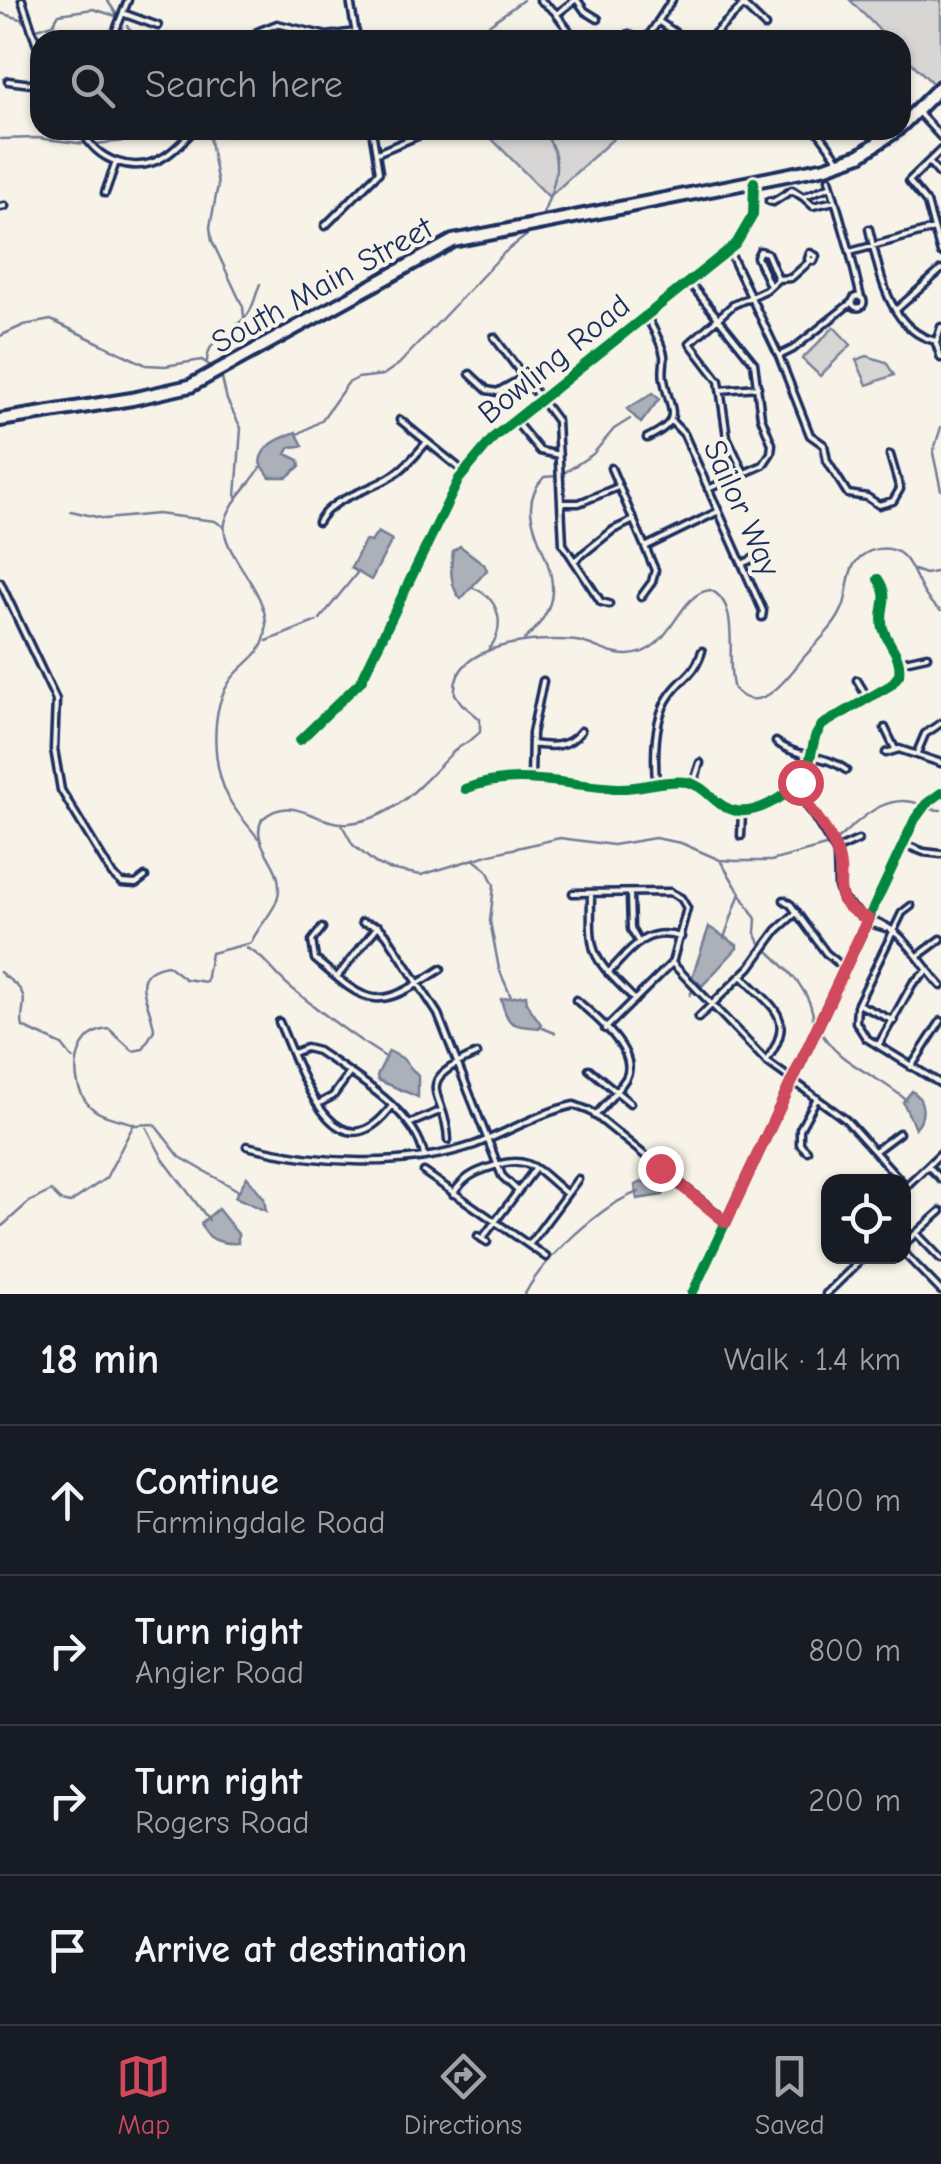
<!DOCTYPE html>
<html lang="en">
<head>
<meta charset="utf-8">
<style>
	:root { --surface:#171b24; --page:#20242c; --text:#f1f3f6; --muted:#9ea1a6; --line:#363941; --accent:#d1495b }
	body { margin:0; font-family:"Comic Neue",sans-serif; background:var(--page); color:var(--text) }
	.controls { position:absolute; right:30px; bottom:30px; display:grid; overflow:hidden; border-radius:20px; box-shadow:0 2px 8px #0004 }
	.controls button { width:90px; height:90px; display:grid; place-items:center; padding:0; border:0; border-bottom:2px solid var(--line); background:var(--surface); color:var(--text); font:50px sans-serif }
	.stop { position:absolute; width:30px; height:30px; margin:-22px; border:8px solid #d1495b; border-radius:50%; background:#fff }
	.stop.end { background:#d1495b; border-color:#fff; box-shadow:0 2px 10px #0008 }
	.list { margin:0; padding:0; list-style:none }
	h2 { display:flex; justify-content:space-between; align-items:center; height:130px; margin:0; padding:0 40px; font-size:42px }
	h2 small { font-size:32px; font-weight:400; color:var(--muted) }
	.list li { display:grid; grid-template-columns:65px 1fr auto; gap:30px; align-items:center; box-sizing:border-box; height:150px; padding:0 40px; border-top:2px solid var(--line) }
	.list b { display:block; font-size:38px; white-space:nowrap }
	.list p { margin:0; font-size:32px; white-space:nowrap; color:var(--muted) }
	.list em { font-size:32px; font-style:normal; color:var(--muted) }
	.icon { flex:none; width:55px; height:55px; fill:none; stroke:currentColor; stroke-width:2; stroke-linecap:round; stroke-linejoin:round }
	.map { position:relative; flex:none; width:941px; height:1294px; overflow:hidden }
	.search { position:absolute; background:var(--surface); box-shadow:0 2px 8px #0004; left:30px; right:30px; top:30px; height:110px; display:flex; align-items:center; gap:25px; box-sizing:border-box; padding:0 35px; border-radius:30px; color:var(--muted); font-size:38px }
	.sheet { height:730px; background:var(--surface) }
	nav { display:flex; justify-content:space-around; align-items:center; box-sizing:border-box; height:140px; border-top:2px solid var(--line); background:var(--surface); font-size:28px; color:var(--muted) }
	nav a { display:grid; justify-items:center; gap:5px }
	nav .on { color:var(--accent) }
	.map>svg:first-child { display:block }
	.green { fill:#d7d6d4; stroke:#798299; stroke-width:2.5 }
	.water { fill:#acb0b9; stroke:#727c95; stroke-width:2.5 }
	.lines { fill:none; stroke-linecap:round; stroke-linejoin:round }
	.stream { stroke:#727c95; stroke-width:2.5 }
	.minor-casing { stroke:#1b2f5e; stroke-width:11 }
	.tertiary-casing { stroke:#1b2f5e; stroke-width:14 }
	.trunk-casing { stroke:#1b2f5e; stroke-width:18 }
	.minor { stroke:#f7f3e8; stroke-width:4 }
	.tertiary { stroke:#f7f3e8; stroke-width:6 }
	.trunk { stroke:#f7f3e8; stroke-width:10 }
	.cycleway-casing { stroke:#f7f3e8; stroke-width:16 }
	.cycleway { stroke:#00873e; stroke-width:10 }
	.route { stroke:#d1495b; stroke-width:12 }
	.labels { text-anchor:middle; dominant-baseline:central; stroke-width:8; stroke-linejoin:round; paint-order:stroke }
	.street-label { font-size:32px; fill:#1b2f5e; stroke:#f7f3e8 }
</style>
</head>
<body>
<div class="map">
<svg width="941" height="1294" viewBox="0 0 941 1294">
	<rect width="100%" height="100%" fill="#f7f3e8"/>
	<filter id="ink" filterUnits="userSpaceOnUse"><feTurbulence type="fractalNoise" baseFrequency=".01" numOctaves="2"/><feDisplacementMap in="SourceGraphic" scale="20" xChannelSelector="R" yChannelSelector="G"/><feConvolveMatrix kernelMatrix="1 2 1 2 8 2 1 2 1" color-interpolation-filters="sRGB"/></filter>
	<g filter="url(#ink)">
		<path class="green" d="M850,0H941V80L935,86L901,52V40H889Z
			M483,130H623L549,197Z
			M834,327L851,345L820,376L802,359Z
			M867,356L886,362L894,375L867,385L856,360Z"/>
		<path class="water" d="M653,393L659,399L641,423L627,409Z
			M296,432L303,446L290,447L286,454L299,460L300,466L287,477H270L260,463C261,445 281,438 296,432Z
			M378,532L392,540L371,580L351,568L365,541L371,542Z
			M460,546L484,564L487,570L461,599C450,588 450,567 453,551Z
			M709,927L737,945V948L702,986L692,977Z
			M526,995L527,1004L541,1024L539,1028C511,1025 508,1027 501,999Z
			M389,1051L402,1058L418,1076V1097L378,1080L377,1076Z
			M912,1091C925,1099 926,1118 915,1128L903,1102Z
			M247,1177L264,1198L266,1211L235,1197Z
			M642,1182L663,1183V1195L637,1199L635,1185Z
			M218,1209L238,1234V1243C223,1244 205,1240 201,1223Z"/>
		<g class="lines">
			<path class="stream" d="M107,0L117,15
				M0,13L21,19L27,26
				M127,26L138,40
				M37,29L53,24L59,14L93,9L119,17
				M468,40L523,0
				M208,130L218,185L210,227L212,241L243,307L244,317
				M541,130C566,156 555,184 543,214
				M0,139L37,138L86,144
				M95,144L126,141L141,130
				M0,336L24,325L51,320L146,365L165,366L202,360L215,369
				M207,361C208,335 235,332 248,314C254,306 256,293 260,284
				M221,374L227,400L241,428L236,497
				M941,427L933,453L941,490
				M298,434L321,421L348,383L358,378L383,375L399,364L504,253L536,228
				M564,473L593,454L614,429L630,419
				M71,511L105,519L157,514L215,521L224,527
				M914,570L925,574L941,571
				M473,588C500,597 507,629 488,650
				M320,619L357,573
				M524,640C598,576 497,528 544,477L557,476
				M267,641L317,621
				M927,809L941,810
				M342,825L353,845L375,863L389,869L421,875L491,854L560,838L613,845L655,838L681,843L720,860L736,861H771L829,845
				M258,838C249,826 238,815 230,801C212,768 208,708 233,677C248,659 265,654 266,628C268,589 219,552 225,523C230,500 251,485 262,465
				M834,842C859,821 885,791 920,804
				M473,859L487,870L494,885L490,921L499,969L511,997
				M721,862L756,919L755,933L761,945
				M724,938L740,893
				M246,948C263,955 274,973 288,985C319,1011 350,1035 384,1056
				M767,950C787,969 817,996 813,1027
				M0,972C6,978 17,984 21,991C28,1002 19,1015 23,1027L62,1045L73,1059
				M690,995L692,991
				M540,1027L555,1033
				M820,1030C837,1064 879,1075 906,1100
				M135,1125L154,1124L180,1157L239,1191
				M147,1128L163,1159L209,1220
				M0,1228L29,1202L51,1191L61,1201L70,1203L106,1178L134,1124C124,1120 106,1118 96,1111C67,1093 69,1031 109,1029L133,1051L143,1049L154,1030C152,1003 124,973 167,965L185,979L206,982L211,953L251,943C259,923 280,909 279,886C279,861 250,844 262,819C293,792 316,826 349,823C394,819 421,785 450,755C459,745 471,742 480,732V719L462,704L455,694C451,642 540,637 576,641C593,643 609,656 628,655C673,653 676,594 710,590C743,604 724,661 734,689C761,719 788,676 805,656C818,641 836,626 843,607C849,593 846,576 855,563C863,552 876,547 889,549C917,553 913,594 941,611
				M525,1294C542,1260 603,1203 639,1192"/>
			<defs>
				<path id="minor" d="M22,0L39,51L37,84
					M350,0L357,40
					M540,0L554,11L576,40
					M577,0L585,11L598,19
					M738,0L765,26
					M125,14L158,26
					M557,14L575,0
					M658,21L683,38
					M257,32L277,24L327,36L356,32
					M629,34L638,40
					M112,40L128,0
					M646,40L672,0
					M708,40L744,5
					M8,81L40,85
					M917,111L941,137
					M82,130C96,161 134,175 164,157C176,150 185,139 194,130
					M231,130L232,131
					M817,130L838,159
					M941,150L909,181L927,203L941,253
					M377,153L432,130
					M929,162L941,176
					M829,179L850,252
					M831,186L803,197L813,206L835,201
					M105,193L116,162
					M769,201L773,202L792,190L803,197
					M0,207L5,206
					M325,226L379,172L372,130
					M869,229C879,269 888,331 936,341
					M729,251L779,356L810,435L824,445L827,461L848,494L867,497L879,505L893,501L900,489L890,455
					M810,253L816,256L814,261L808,259Z
					M690,283L754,363L761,417L772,444L771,453L763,465L708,489
					M770,286L757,257L760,251L767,253L778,279
					M852.5 302a5.5 5.5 0 1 1 11 0a5.5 5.5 0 1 1-11 0Z
					M861,298L850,252L934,229
					M896,310L941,270
					M941,327L936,343L941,358
					M494,337L557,421L563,544L601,602L609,604
					M779,356L793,349L852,302
					M470,374L487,390L497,392L524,377
					M720,390L758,387
					M400,420L463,471
					M515,421L540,451L559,455
					M671,421L684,434L763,611L762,617
					M647,438C686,419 669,411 664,379C662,371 665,363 664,355C661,341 653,329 647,317
					M611,468L655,570L652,582L641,597
					M744,473L727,437L719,381L690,343L733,305L766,290L778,279L791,278L810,261
					M561,503H579L618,487
					M318,522C333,496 368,492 392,476C405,468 416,455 426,443
					M645,547L717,512
					M574,561L613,530L634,520
					M742,564L759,556
					M0,582L56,700L54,749L61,790L112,874L122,883L136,884L145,877
					M900,662L927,656
					M857,680L867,697
					M885,728L895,749
					M300,740L361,681L459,479L494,437L736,244L753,215L754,183
					M776,742C798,759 824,753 846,770
					M532,744C552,747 568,748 581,731
					M886,753L899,749L941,763
					M917,753L925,734L941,723
					M531,779L532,733L543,681
					M656,782C654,756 654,717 670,695C683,676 694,677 702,651
					M693,784L700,763
					M795,786L837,853L838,887L843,900L870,923L886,928
					M465,789C517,768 565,786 618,788C641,789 663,779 687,782C703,785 712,800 725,807C751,822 789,794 806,776L815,737L822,725L891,685L899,675C902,654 888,646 883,628C878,608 892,600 878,579
					M741,836L742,812
					M903,844L924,852L941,854
					M836,850L858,840
					M573,893L670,892L681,898L687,908L672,963L605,1029
					M591,894C590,959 590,954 635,1000
					M630,895L631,929L639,943
					M784,900L791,905L826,953L843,967
					M911,906L902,913L857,1006L856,1022L866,1038L941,1084
					M868,919C903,927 918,961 941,986
					M362,922L378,926L386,934L438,1014L502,1176L518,1191
					M322,928L312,941L315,959C371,1008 377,1011 441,969
					M918,956L941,939
					M672,963L766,1061L810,1093
					M608,973C632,949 644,926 681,937
					M742,976C772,1008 798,1017 766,1061
					M337,977L378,926
					M576,1000C594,1015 640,1052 626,1078C618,1091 605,1104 595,1116
					M858,1004L894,1021
					M698,1018L750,967L777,930L797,912
					M279,1022C298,1064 334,1184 392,1106
					M879,1044L913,983L928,970
					M293,1053L306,1048L318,1051C353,1075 417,1112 424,1156
					M911,1067L941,1021
					M589,1069L630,1103
					M792,1080L846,1120L902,1182
					M318,1104L333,1096L349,1074
					M409,1124L440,1111
					M448,1140C447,1092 407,1084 477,1054
					M247,1146C318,1164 403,1169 474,1145C507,1133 540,1112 574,1105L590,1111L726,1221
					M807,1151L800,1144V1129L817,1098
					M875,1151L899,1133
					M928,1166L941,1179
					M424,1172L546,1257
					M904,1188L941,1153
					M453,1194C464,1178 472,1173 491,1167C530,1153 537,1170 567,1194
					M916,1233L941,1259
					M478,1236L487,1242
					M482,1239L535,1169
					M904,1244L941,1211
					M529,1245L578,1179
					M904,1253L941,1291
					M826,1294L865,1256"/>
				<path id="tertiary" d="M692,1294L915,819L926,804L941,793"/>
				<path id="trunk" d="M901,126L941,86
					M0,420L132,399L190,386L453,241L826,167L860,155L897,130"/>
			</defs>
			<use href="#minor" class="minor-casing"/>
			<use href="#tertiary" class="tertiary-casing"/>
			<use href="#trunk" class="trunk-casing"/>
			<use href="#minor" class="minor"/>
			<use href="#tertiary" class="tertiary"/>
			<use href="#trunk" class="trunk"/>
			<defs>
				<path id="cycleway" d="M300,740L361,681L459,479L494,437L736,244L753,215L754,182
					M465,789C517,768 565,786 618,788C641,789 663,779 687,782C703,785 712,800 725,807C751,822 789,794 806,776L815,737L822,725L891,685L899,675C902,654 888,646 883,628C878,608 892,600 878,579
					M692,1294L915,819L926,804L941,793"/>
			</defs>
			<use href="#cycleway" class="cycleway-casing"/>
			<use href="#cycleway" class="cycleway"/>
		</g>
	</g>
	<g class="lines" filter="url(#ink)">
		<path class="route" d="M660,1168L726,1222L868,919C823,897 849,886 837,853C829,830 808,807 795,786L800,782"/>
	</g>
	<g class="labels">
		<g class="street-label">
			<text transform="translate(322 285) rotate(-29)">South Main Street</text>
			<text transform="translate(554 359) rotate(-39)">Bowling Road</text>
			<text transform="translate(742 508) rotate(66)">Sailor Way</text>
		</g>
	</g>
</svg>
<div class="controls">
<button><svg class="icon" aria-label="locate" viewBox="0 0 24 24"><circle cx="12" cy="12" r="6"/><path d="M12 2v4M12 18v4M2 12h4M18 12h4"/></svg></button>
</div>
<div class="stop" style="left:800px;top:782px"></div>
<div class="stop end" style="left:660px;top:1168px"></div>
<div class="search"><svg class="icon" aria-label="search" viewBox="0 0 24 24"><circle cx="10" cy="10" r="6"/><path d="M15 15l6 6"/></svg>Search here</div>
</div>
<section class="sheet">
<h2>18 min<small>Walk · 1.4 km</small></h2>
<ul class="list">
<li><svg class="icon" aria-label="ahead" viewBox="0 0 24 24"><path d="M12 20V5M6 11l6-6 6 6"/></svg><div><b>Continue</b><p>Farmingdale Road</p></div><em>400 m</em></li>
<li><svg class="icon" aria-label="right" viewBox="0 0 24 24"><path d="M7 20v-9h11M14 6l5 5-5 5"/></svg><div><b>Turn right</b><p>Angier Road</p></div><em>800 m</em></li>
<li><svg class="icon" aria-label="right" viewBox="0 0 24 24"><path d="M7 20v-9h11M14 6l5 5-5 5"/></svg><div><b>Turn right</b><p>Rogers Road</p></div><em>200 m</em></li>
<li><svg class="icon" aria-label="arrive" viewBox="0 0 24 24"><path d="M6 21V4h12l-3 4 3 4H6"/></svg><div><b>Arrive at destination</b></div></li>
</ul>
</section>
<nav>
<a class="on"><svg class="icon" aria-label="map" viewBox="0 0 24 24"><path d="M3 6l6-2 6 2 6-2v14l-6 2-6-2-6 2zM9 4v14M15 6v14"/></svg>Map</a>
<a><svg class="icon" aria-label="directions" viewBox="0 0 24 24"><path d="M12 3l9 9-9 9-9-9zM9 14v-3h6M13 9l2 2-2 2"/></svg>Directions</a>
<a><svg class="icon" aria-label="saved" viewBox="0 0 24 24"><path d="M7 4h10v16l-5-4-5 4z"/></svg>Saved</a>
</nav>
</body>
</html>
